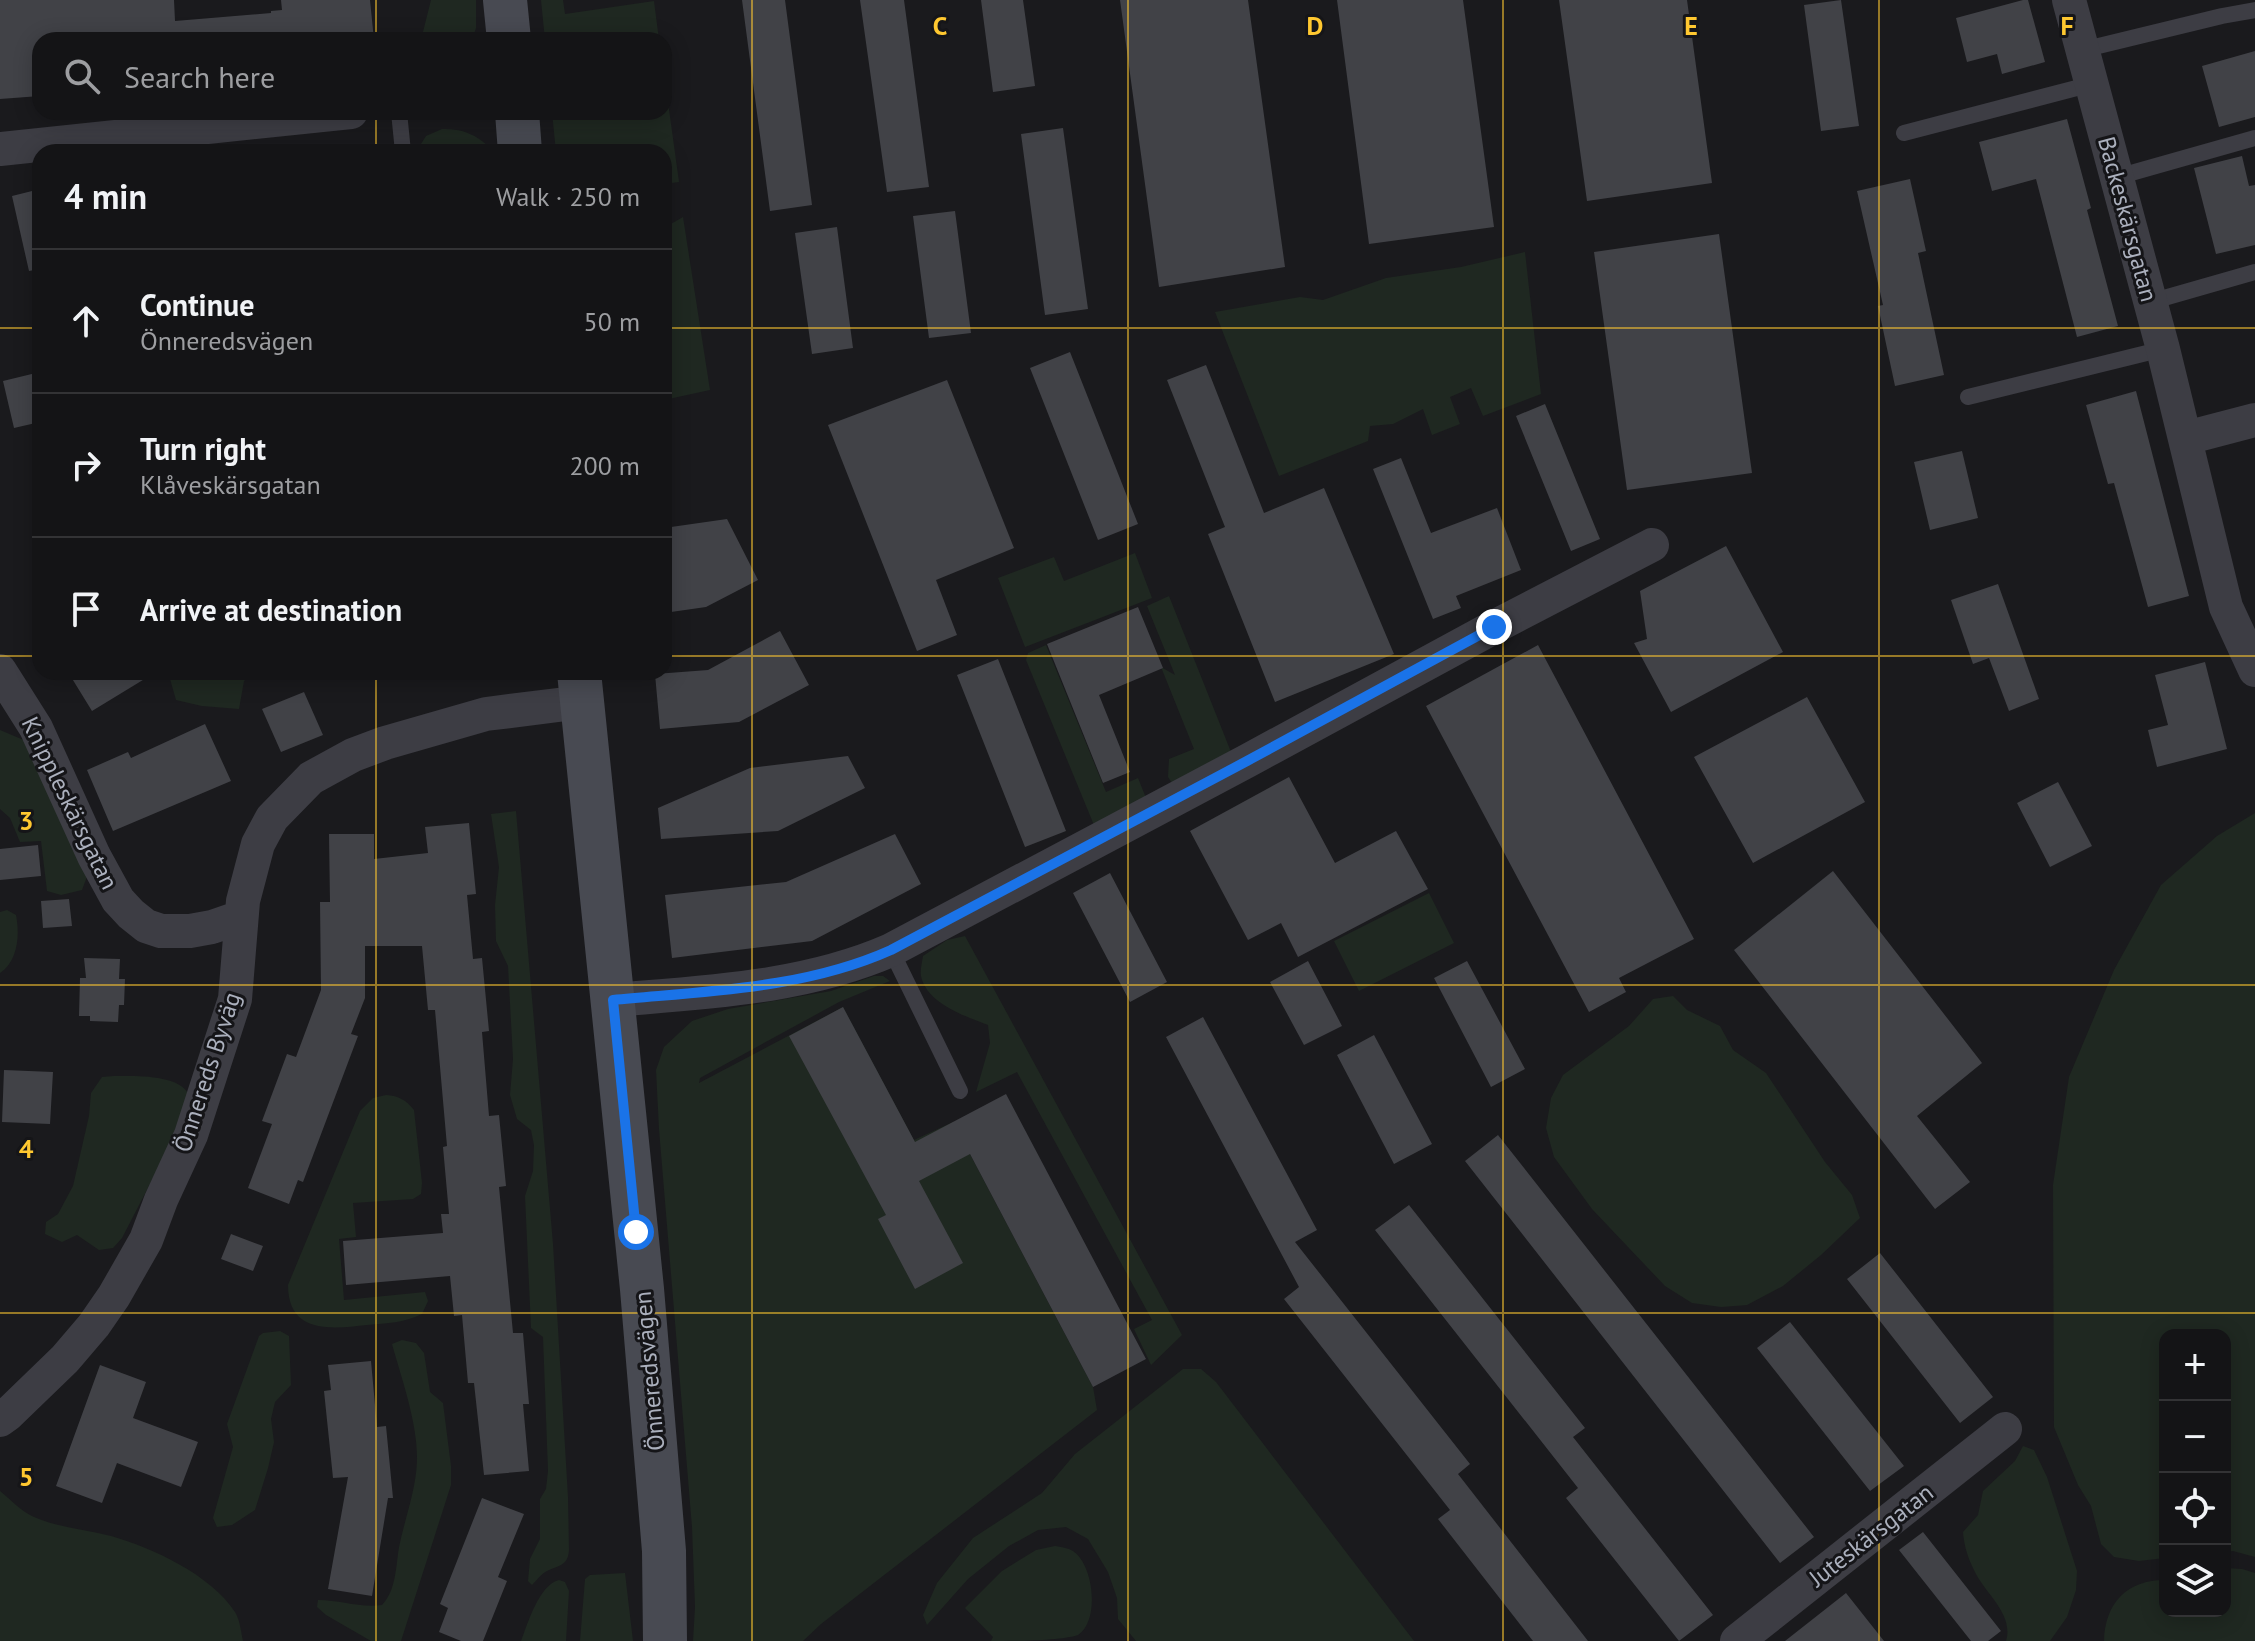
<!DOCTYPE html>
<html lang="en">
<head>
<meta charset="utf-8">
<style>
	:root { --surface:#141416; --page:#212123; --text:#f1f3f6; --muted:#9d9ea1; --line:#333335 }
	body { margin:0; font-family:"PT Sans",sans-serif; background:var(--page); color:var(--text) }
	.controls { position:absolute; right:24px; bottom:24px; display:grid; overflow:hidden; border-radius:16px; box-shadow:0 4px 20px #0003 }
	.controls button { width:72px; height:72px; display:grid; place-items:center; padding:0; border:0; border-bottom:2px solid var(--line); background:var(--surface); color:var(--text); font:40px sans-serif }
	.stop { position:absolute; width:24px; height:24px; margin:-18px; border:6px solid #1a73e8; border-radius:50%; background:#fff }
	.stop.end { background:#1a73e8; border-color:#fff; box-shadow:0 2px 8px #0008 }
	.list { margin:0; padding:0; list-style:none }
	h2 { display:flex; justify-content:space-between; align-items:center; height:104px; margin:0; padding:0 32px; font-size:34px }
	h2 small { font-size:26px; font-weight:400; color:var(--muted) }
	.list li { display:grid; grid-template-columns:52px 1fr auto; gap:24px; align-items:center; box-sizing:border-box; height:144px; padding:0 32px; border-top:2px solid var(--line) }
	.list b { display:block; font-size:30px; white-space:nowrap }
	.list p { margin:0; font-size:26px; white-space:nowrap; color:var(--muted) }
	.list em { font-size:26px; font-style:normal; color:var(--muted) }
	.icon { flex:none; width:44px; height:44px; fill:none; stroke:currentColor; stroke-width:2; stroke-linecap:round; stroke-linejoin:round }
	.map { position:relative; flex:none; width:2255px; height:1641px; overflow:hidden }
	.search { position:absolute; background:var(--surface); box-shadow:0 4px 20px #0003; left:32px; top:32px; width:640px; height:88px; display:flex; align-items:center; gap:20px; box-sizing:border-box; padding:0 28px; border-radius:24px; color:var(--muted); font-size:30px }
	.panel { position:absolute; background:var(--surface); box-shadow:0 4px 20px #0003; left:32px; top:144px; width:640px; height:536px; border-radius:24px }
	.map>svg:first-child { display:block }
	.green { fill:#1f2821 }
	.building { fill:#414247 }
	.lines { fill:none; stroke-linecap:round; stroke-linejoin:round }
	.lane { stroke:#3d3d44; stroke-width:16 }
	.street { stroke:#3d3d44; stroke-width:34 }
	.secondary { stroke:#484a52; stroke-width:44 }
	.route { stroke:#1a73e8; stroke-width:10 }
	.grid { fill:none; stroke:#ffc830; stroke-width:2; stroke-opacity:0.55 }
	.labels { text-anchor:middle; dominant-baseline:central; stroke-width:6; stroke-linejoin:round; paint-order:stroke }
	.street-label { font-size:24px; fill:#abb0bd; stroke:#151518 }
	.grid-label { font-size:26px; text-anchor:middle; font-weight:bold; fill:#ffc830; stroke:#151518; stroke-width:6; stroke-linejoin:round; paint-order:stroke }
</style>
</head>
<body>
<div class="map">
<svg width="2255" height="1641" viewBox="0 0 2255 1641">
	<rect width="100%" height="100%" fill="#1a1a1d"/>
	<path class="green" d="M431,0H476V28L472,40H421Z
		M541,0H563L565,14L654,1L659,40H545Z
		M664,73L679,182L664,184V152H556L552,112H664Z
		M442,129C463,129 476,134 491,149V152H416L426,136Z
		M683,217L710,390L664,400V228Z
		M1525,252L1541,394L1483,416L1471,388L1450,397L1460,424L1432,435L1423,409L1393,424L1370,426L1368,441L1279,476L1215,312L1300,297L1323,300L1386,278L1461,267Z
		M1135,553L1152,598L1025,647L998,578L1054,557L1064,581Z
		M1169,596L1233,757L1174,786L1168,777L1169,759L1194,749L1161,667L1175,675L1147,606Z
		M1046,645L1106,792L1138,778L1148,803L1096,830L1026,660L1028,653Z
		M168,672H254L244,681L239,709L202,706L176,700Z
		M0,730L26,741L88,874L82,890L61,895L47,891L41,841L20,842L10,818L0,809Z
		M516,811L553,1244L568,1497L569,1550C568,1566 559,1565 547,1571C541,1574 537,1580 532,1585L528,1581L530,1559L540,1539V1499L546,1489L548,1471L543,1337L531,1328L525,1196L533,1171L534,1145L531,1130L517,1119L510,1095L513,1059L508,966L496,941L495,905L499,867L491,814Z
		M2255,813V1557L2233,1551L2225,1552V1335H2165V1558L2139,1561L2114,1557L2101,1544L2091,1506L2078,1485L2054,1427L2053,1185L2069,1077L2114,970L2161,885L2217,836Z
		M1429,893L1454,943L1359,991L1334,941Z
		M7,910L16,915C20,935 18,961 0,973V912Z
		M965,936L1182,1335L1151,1365L1134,1329L1152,1320L1017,1072L976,1092L990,1043L988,1025C965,1016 927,1004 921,976C920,971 922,962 923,956L947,940Z
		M874,976H883L890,981L839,1002L700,1078L699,1083L843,1007L914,1140L953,1122L1093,1387L1097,1410L821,1624L803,1641H693L695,1607L692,1527L659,1129L656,1070L664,1047L692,1021L728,1009L831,991Z
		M1673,996L1687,1010L1720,1026L1733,1050L1766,1073L1825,1162L1852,1195L1860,1218L1821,1255L1783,1286L1747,1305L1721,1307L1692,1303L1665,1286L1592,1209L1554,1157L1546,1128L1551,1098L1563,1075L1629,1026L1653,999Z
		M114,1076C134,1076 180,1074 189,1095L167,1151L122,1238L113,1248L99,1250L77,1235L62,1242L45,1234L46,1222L58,1214L73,1186L89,1116L91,1093L102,1077Z
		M386,1095C399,1096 406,1100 414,1110L422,1183L421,1194L413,1199L353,1203L356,1237L339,1239L344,1300L425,1292L428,1301L422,1314C403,1323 388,1323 367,1325C331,1329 288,1334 288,1285L360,1111L373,1098Z
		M280,1331L289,1336L291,1385L275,1402L271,1419L274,1442L268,1468L255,1510L232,1525L217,1527L213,1518L233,1447L227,1424L259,1336L263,1333Z
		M402,1340L416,1343L424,1353L430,1392L443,1403L451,1466V1485L401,1641H371L326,1615L317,1607L318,1600C340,1600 360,1608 382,1605C396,1591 396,1566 399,1547C405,1518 416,1490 417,1461C418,1424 402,1380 392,1344Z
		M1183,1369H1201L1216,1382L1414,1641H1136L1118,1619L1117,1598L1108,1572L1088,1539L1066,1527L1038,1530L1009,1546L968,1579L927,1625L923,1615L937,1583L973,1538L1042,1493L1075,1454Z
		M2023,1446L2034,1450L2047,1477L2077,1571L2076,1590L2067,1617L2050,1641H2006C2014,1615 1987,1595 1976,1574C1969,1561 1964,1547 1963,1532L1978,1515L1983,1491L2015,1461Z
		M0,1491C10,1499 22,1512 34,1517C59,1528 85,1529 111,1536C153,1548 211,1575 235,1612C240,1620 241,1632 243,1641H0Z
		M1055,1546C1061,1547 1068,1548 1073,1551C1094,1565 1100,1621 1078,1635C1061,1641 1012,1641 991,1641L993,1637L965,1608L1002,1571L1036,1550Z
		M2225,1568L2242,1569L2255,1573V1641H2104C2105,1603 2127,1580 2165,1580V1611H2225Z
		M625,1573L633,1641H580L585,1579L590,1575Z
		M559,1580L565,1582L569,1591L566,1641H521C528,1623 539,1585 559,1580Z"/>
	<path class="building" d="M0,0H174L175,21L271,13V11L282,10L281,0H370L374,40H40V96L0,99Z
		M742,0H785L812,205L770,211Z
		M860,0H904L929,187L887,192Z
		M981,0H1023L1035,86L993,92Z
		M1120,0H1248L1285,267L1159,287Z
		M1337,0H1463L1494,227L1369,244Z
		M1559,0H1687L1712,183L1587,201Z
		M1841,0L1859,126L1821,131L1804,5Z
		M2023,0H2028L2045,62L2002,74L1997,54L1967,62L1956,18Z
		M2255,51V117L2219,127L2202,66Z
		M2067,119L2091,208L2087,210L2118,326L2077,337L2036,179L1992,191L1979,142Z
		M1063,128L1088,309L1045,315L1021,134Z
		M2242,156L2249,186L2255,185V245L2216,254L2194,168Z
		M1910,179L1926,251L1918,253L1944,375L1895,386L1878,306L1883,305L1857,191Z
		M40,189V269L29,271L12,196Z
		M955,211L971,333L929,338L913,216Z
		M837,227L853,348L812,354L795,233Z
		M1719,234L1752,473L1627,490L1594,252Z
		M1070,352L1138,524L1098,540L1030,368Z
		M1206,365L1264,513L1324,488L1394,654L1275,702L1208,534L1225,527L1167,380Z
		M40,372V422L14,428L3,381Z
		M947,380L1014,548L936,580L957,635L917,651L828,425Z
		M2136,391L2189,596L2148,607L2114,483L2108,484L2086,405Z
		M1545,404L1600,539L1571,551L1516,416Z
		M1962,451L1978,518L1930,530L1914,462Z
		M1401,458L1431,533L1497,508L1521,570L1456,596L1461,608L1433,619L1373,469Z
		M727,519L758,580L706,607L664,613V528Z
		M1726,546L1783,652L1671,712L1634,643L1647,639L1640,591Z
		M1998,584L2039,699L2009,711L1989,658L1973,664L1951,600Z
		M1138,607L1163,668L1099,695L1130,772L1103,783L1047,644Z
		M780,631L809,685L739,722L660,729L655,674L708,670Z
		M1538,645L1694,939L1619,978L1626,992L1589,1012L1426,706Z
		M998,659L1066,831L1025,847L957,675Z
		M2205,662L2227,749L2157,767L2148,730L2168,725L2155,675Z
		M68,672H156L92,711Z
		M304,692L323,735L281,752L262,709Z
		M1807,697L1865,802L1753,863L1694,757Z
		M205,724L231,781L113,831L87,770L128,752L131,758Z
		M848,756L865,788L778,831L661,839L658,808L750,768Z
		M1289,777L1335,863L1396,831L1428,889L1298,957L1281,923L1248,940L1190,831Z
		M2058,782L2092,846L2050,867L2017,803Z
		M469,823L476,894L467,895L473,959L482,958L489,1031L482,1032L489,1116L499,1115L506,1186L499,1187L513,1333H523L529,1404H523L529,1471L484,1475L474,1383H468L462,1315L454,1316L450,1276L346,1285L343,1241L443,1233L441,1214H449L443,1147L447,1146L435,1010H428L422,946H365V998L351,1034L358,1036L303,1182L298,1180L289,1204L248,1188L272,1124L262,1121L287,1054L296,1057L321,990L320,902H330L329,834H374V859L428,853L425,827Z
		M895,834L921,884L812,941L672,958L665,895L786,882Z
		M38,845L41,876L0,880V849Z
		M1833,871L1982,1063L1917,1116L1970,1182L1935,1209L1734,950Z
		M1110,873L1167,982L1130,1002L1073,893Z
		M69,899L72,926L43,928L41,901Z
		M84,958L120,959L119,979H125L124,1005H119L118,1022L90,1021V1016H79L80,978H86Z
		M1308,961L1342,1026L1304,1045L1270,982Z
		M1467,961L1525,1069L1491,1087L1434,978Z
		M843,1007L915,1142L1006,1094L1146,1359L1093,1387L970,1154L919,1181L963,1263L915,1289L878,1219L886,1215L789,1036Z
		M1203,1017L1317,1230L1295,1242L1470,1464L1458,1474L1588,1641H1533L1438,1519L1450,1510L1284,1299L1299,1287L1166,1037Z
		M1374,1035L1432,1144L1394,1164L1337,1055Z
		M4,1070L53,1072L50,1124L2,1122Z
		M1498,1135L1814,1537L1780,1563L1465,1161Z
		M1409,1205L1585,1428L1573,1437L1713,1615L1679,1641L1566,1498L1578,1488L1375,1230Z
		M231,1234L263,1246L253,1271L221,1259Z
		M1880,1253L1993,1397L1960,1423L1847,1279Z
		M1790,1322L1904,1466L1870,1491L1757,1348Z
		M371,1361L377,1427L386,1426L393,1498H388L372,1596L328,1589L348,1477L333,1478L324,1391L331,1390L328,1365Z
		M100,1365L146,1382L133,1418L198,1442L181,1487L117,1463L102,1503L56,1486Z
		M482,1498L524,1514L498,1577L507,1581L483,1641H461L439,1632L448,1608L440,1604Z
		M1923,1532L2001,1631L1988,1641H1971L1899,1550Z
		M1846,1593L1884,1641H1785Z"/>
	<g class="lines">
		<path class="lane" d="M2082,50L2222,16L2255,10
			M399,112L403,152
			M1904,133L2092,84
			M2117,177L2255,138
			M2150,302L2255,272
			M1968,397L2163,349
			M891,950L960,1091"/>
		<path class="street" d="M2069,0L2163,349L2226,607L2255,670
			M0,149L351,112
			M2186,438L2255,420
			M0,671L36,728L94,856L118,900L131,914L146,926L161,931H190L212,927L241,917
			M613,1000C707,992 804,988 891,950L1247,761L1494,627L1652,545
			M0,1420L7,1415L65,1359L94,1325L114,1296L146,1240L161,1200L191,1135L235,999L243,901L258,844L272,818L311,778L353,755L385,743L486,714L582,702
			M1737,1641L2005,1429"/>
		<path class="secondary" d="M505,0L509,40
			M517,112L520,152
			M579,672L642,1289L664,1551L665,1641"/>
	</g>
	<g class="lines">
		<path class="route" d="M636,1232L613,1000C707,991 804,989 891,950L1247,761L1494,627"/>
	</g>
	<path class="grid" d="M376,0V40M752,0V1641M1128,0V1641M1503,0V1641M1879,0V1641M376,112V152M0,328H40M664,328H2255M0,656H40M664,656H2255M376,672V1641M0,985H2255M0,1313H2255"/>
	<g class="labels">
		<g class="street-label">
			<text transform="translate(2128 219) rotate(75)">Backeskärsgatan</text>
			<text transform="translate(70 803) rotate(64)">Knippleskärsgatan</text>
			<text transform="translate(207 1072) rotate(-72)">Önnereds Byväg</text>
			<text transform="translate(649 1371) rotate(-95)">Önneredsvägen</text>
			<text transform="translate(1871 1535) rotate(-38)">Juteskärsgatan</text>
		</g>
	</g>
	<g class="grid-label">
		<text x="940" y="35">C</text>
		<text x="1315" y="35">D</text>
		<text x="1691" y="35">E</text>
		<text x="2067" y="35">F</text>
		<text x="26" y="830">3</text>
		<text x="26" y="1158">4</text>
		<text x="26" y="1486">5</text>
	</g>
</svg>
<div class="controls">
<button>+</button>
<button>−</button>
<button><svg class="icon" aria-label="locate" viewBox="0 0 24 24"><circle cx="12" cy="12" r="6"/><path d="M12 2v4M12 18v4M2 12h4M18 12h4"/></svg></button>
<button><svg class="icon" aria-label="layers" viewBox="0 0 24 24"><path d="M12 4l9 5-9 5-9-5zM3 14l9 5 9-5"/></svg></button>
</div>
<div class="stop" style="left:636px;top:1232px"></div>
<div class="stop end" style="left:1494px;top:627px"></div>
<div class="search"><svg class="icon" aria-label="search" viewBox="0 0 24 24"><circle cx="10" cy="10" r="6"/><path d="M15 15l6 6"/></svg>Search here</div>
<section class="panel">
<h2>4 min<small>Walk · 250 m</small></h2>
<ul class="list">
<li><svg class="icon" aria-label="ahead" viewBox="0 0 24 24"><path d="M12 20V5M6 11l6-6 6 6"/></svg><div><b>Continue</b><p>Önneredsvägen</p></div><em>50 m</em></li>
<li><svg class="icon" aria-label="right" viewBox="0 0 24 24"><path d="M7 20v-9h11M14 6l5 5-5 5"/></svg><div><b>Turn right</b><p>Klåveskärsgatan</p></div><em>200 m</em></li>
<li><svg class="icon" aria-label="arrive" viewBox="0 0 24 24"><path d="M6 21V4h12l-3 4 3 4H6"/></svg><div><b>Arrive at destination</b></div></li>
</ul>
</section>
</div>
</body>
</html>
